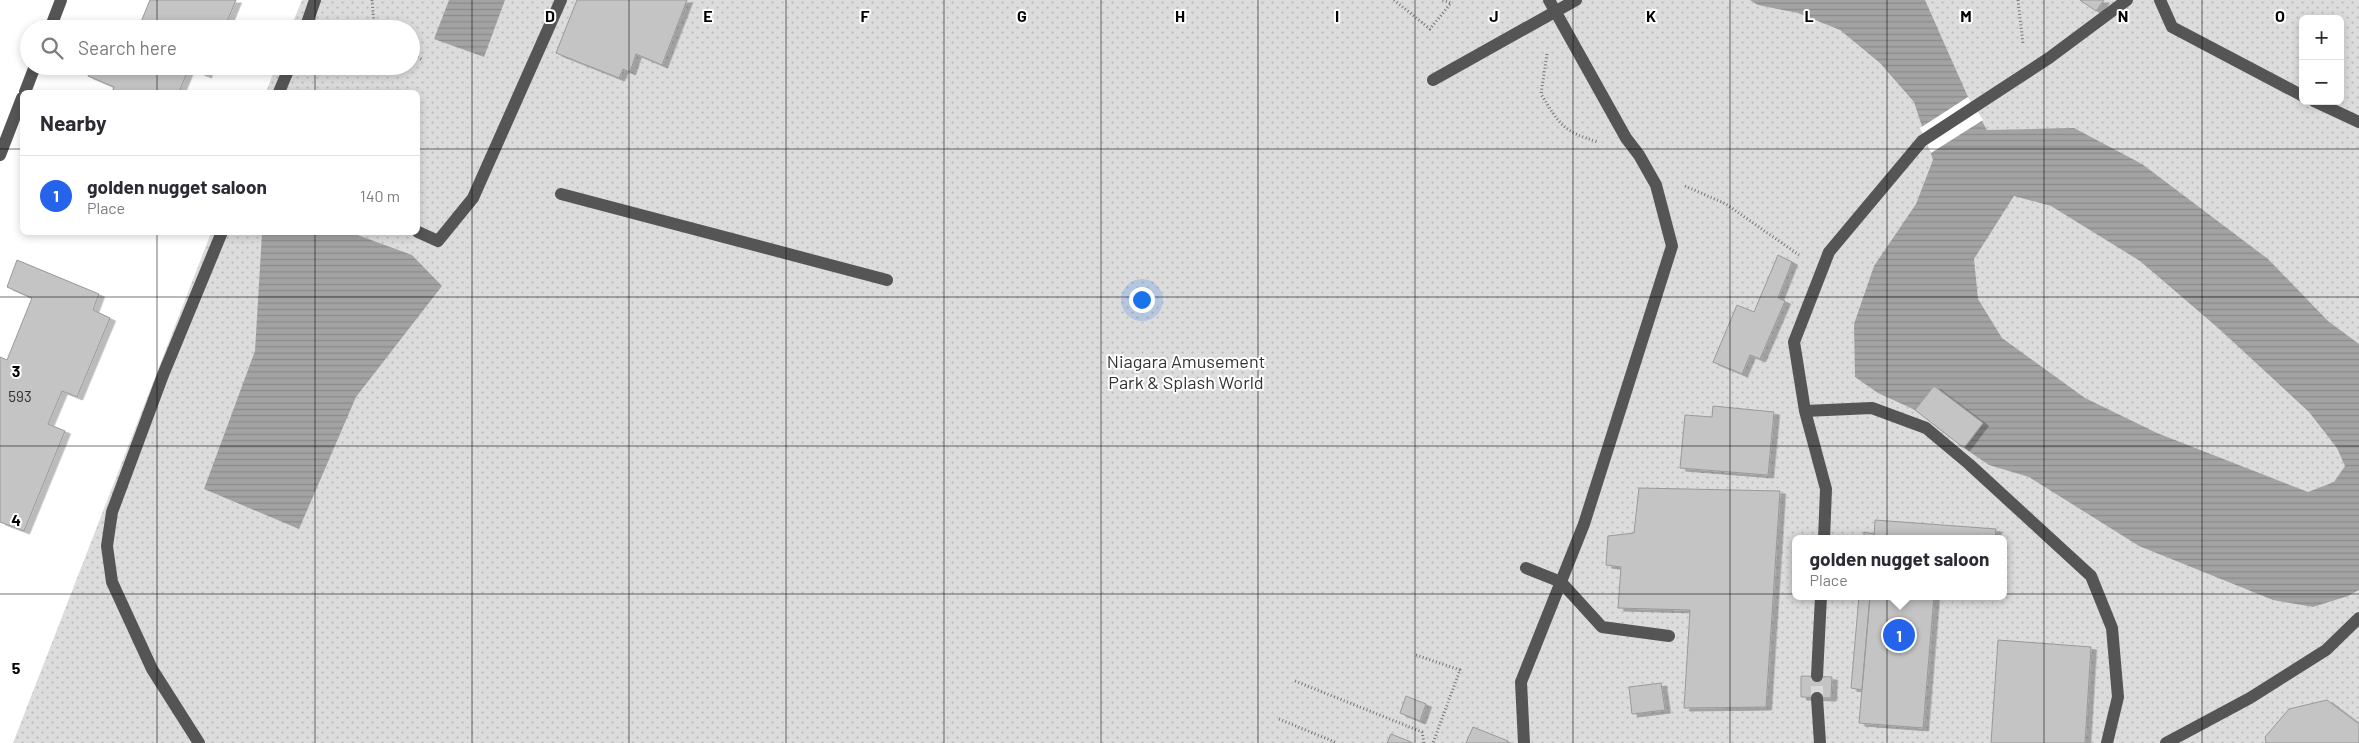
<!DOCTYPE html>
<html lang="en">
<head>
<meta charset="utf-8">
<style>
	:root { --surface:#fff; --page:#f2f2f3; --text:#2b2b33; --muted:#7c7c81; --line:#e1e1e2; --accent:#2563eb }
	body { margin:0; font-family:Barlow,sans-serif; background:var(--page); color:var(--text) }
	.controls { position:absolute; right:15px; top:15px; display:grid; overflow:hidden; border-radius:8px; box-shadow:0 2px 8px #0003 }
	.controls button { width:45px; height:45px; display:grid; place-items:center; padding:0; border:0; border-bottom:1px solid var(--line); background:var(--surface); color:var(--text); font:25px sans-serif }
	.you { position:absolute; left:1141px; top:299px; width:18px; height:18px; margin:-12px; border:4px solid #fff; border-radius:50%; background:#1a73e8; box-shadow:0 0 0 8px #1a73e833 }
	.badge { display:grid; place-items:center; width:32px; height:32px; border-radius:50%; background:var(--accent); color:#fff; font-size:16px; font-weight:700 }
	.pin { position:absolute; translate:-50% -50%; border:2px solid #fff; box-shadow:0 1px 5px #0006 }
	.popup { position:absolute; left:1792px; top:535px; width:215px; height:65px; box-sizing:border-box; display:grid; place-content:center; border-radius:8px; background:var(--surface); filter:drop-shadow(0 1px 4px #0005); font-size:16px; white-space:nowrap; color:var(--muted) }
	.popup b { font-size:19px; color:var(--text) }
	.popup::after { content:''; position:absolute; left:50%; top:100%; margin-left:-10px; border:10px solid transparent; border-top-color:var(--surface) }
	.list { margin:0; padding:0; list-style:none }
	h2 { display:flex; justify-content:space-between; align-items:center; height:65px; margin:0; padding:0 20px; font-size:21px }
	h2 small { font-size:16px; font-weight:400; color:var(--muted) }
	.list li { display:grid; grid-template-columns:32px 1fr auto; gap:15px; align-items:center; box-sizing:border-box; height:80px; padding:0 20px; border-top:1px solid var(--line) }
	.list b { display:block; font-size:19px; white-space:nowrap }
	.list p { margin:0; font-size:16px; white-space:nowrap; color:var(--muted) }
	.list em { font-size:16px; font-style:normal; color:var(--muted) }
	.icon { flex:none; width:28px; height:28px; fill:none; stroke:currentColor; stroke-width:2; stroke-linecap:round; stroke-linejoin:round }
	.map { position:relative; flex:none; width:2359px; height:743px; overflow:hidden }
	.search { position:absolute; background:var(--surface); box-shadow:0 2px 8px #0003; left:20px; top:20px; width:400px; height:55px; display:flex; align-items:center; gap:12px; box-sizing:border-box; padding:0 18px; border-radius:28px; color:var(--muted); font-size:19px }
	.panel { position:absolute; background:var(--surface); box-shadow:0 2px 8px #0003; left:20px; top:90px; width:400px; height:145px; border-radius:8px }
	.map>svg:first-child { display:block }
	.grass { fill:url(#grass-dots); fill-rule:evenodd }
	.water { fill:url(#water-rules); fill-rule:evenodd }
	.pier { fill:#fff }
	.building { fill:#c4c4c4; stroke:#999; filter:url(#shadow) }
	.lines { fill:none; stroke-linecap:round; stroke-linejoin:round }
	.minor-tunnel { stroke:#d9d9d9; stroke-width:12; stroke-dasharray:12 6; stroke-linecap:butt }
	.path { stroke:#777; stroke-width:3; stroke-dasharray:1 2.5; stroke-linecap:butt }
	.minor { stroke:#555; stroke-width:12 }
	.grid { fill:none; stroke:#000; stroke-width:1; stroke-opacity:0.55 }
	.labels { text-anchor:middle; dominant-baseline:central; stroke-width:4; stroke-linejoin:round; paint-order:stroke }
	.number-label { font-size:15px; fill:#313131 }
	.park-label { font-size:18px; fill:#333; stroke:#fff }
	.grid-label { font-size:16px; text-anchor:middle; font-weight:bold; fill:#000; stroke:#fff; stroke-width:4; stroke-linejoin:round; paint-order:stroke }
</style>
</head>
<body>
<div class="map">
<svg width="2359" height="743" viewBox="0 0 2359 743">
	<defs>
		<pattern id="grass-dots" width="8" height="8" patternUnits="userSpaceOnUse" patternTransform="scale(1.25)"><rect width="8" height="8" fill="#dcdcdc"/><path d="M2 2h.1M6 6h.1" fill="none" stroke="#bbb" stroke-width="1.8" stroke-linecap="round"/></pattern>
		<pattern id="water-rules" width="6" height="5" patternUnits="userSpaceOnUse" patternTransform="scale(1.25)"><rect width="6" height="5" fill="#a3a3a3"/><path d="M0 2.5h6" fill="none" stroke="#8b8b8b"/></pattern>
		<filter id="shadow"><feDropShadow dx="5.5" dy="3" stdDeviation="0" flood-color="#0004"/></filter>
	</defs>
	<rect width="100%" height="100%" fill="#fff"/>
	<path class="grass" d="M302,0H2359V743H13L211,233L418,232V92H266L276,66H411V29H290ZM2303,19H2340V101H2303ZM1795,539H2003V596H1795Z"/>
	<path class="water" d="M449,0H505L484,57L434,39Z
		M1750,0H1925L1968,97L1987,130L2074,128L2142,164L2268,259L2328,321L2359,344V590L2348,596L2313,607L2273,600L2139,546L2029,477L1989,465L1964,448L1983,423L1934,386L1915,410L1878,393L1855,377L1854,324L1874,266L1916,204L1933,160L1914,102L1880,63L1840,30L1798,13L1758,5ZM2014,196L2051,206L2140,261L2217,327L2309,412L2337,448L2345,466L2334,482L2308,492L2157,433L2085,398L2002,338L1978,299L1974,259Z
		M262,233H352L412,255L442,286L356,397L299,529L204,489L255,351Z"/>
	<path class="pier" d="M1968,97L1983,120L1931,153L1920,128Z"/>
	<path class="building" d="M150,0H236L224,29H138Z
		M577,0H687L662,65L636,54L630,72L623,69L619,78L556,53Z
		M2080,0H2104L2096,11Z
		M92,66H209L206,75L189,68L179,92H112L114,87L88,76Z
		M1778,255L1792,262L1778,298L1785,301L1760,359L1750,355L1742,374L1713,362L1737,305L1754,312Z
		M17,260L99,294L93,310L110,318L77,397L62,391L48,424L65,431L24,531L0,522V357L7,360L32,298L7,287Z
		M1934,386L1983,423L1964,448L1915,410Z
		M1713,406L1774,412L1768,475L1680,468L1685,415L1712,417Z
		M1639,488L1780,491L1766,707L1684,708L1690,610L1618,608L1621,567L1606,565L1608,536L1634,533Z
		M1875,520L1996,529L1995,539H1874Z
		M1864,532L1874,534V539H1864Z
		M1859,596H1870L1862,690L1851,688Z
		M1870,596H1934L1923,728L1859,723Z
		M1998,640L2091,647L2085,743H1991Z
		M1801,676L1832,677L1831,698L1801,697Z
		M1661,683L1665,710L1632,714L1629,687Z
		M1406,696L1426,704L1420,721L1400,713Z
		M2327,700L2359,724V743H2266L2265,737L2289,709Z
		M1473,727L1508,741L1507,743H1466Z
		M1391,734L1411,742V743H1387Z"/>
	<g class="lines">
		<path class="minor-tunnel" d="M1817,698V676"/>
		<path class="path" d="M372,0L374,23L378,29
			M1394,0L1430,29L1451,3L1442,0
			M2018,0L2023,44
			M411,54L423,60
			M1547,54L1541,94C1560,125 1562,131 1598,142
			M1685,186L1726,204L1799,255
			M1416,655L1460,670L1433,743
			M1295,681L1422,732L1424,743
			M1279,719L1337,743"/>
		<path class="minor" d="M2160,0L2172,27L2303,96
			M50,29L61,0
			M305,29L315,0
			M1433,80L1576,0
			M25,92L35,66
			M279,92L290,66
			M2314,101L2359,122
			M0,155L22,98
			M561,194L887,280
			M418,232L438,241L473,198L561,0
			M1805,411L1872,408L1926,428L1969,464L2091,576L2112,628L2118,697L2107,743
			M1824,539L1826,489L1805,411L1794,342L1829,252L1922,141L2049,58L2127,0
			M1526,568L1561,582L1602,627L1669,636
			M1817,676L1821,596
			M1817,698L1820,743
			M199,743L152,669L112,582L107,546L112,512L163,375L222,232
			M1524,743L1521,682L1584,524L1672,246L1656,185L1639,155L1626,138L1549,0
			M2166,743L2250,698L2326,650L2359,618"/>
	</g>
	<path class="grid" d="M157,0V29M315,0V29M472,0V743M629,0V743M786,0V743M944,0V743M1101,0V743M1258,0V743M1415,0V743M1573,0V743M1730,0V743M1887,0V743M2044,0V743M2202,0V743M157,66V92M315,66V92M0,149H22M418,149H2359M157,232V743M315,232V743M0,297H2359M0,446H2359M0,594H2359"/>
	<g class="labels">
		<g class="number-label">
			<text x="20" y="396">593</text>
		</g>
		<g class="park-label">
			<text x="1186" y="361">Niagara Amusement<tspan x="1186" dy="21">Park &amp; Splash World</tspan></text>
		</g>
	</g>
	<g class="grid-label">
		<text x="550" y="22">D</text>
		<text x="708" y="22">E</text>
		<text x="865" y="22">F</text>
		<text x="1022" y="22">G</text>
		<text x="1180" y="22">H</text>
		<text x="1337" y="22">I</text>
		<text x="1494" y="22">J</text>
		<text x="1651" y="22">K</text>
		<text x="1809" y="22">L</text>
		<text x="1966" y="22">M</text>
		<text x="2123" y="22">N</text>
		<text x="2280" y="22">O</text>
		<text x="16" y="377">3</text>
		<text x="16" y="526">4</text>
		<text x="16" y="674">5</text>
	</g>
</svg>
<div class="controls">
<button>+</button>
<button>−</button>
</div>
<div class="you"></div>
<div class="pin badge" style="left:1899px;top:635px">1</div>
<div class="popup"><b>golden nugget saloon</b>Place</div>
<div class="search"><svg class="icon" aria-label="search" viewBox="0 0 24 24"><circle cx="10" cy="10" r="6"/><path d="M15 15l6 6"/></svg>Search here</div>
<section class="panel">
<h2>Nearby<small></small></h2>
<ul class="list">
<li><span class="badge">1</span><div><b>golden nugget saloon</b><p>Place</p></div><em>140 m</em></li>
</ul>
</section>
</div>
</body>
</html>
